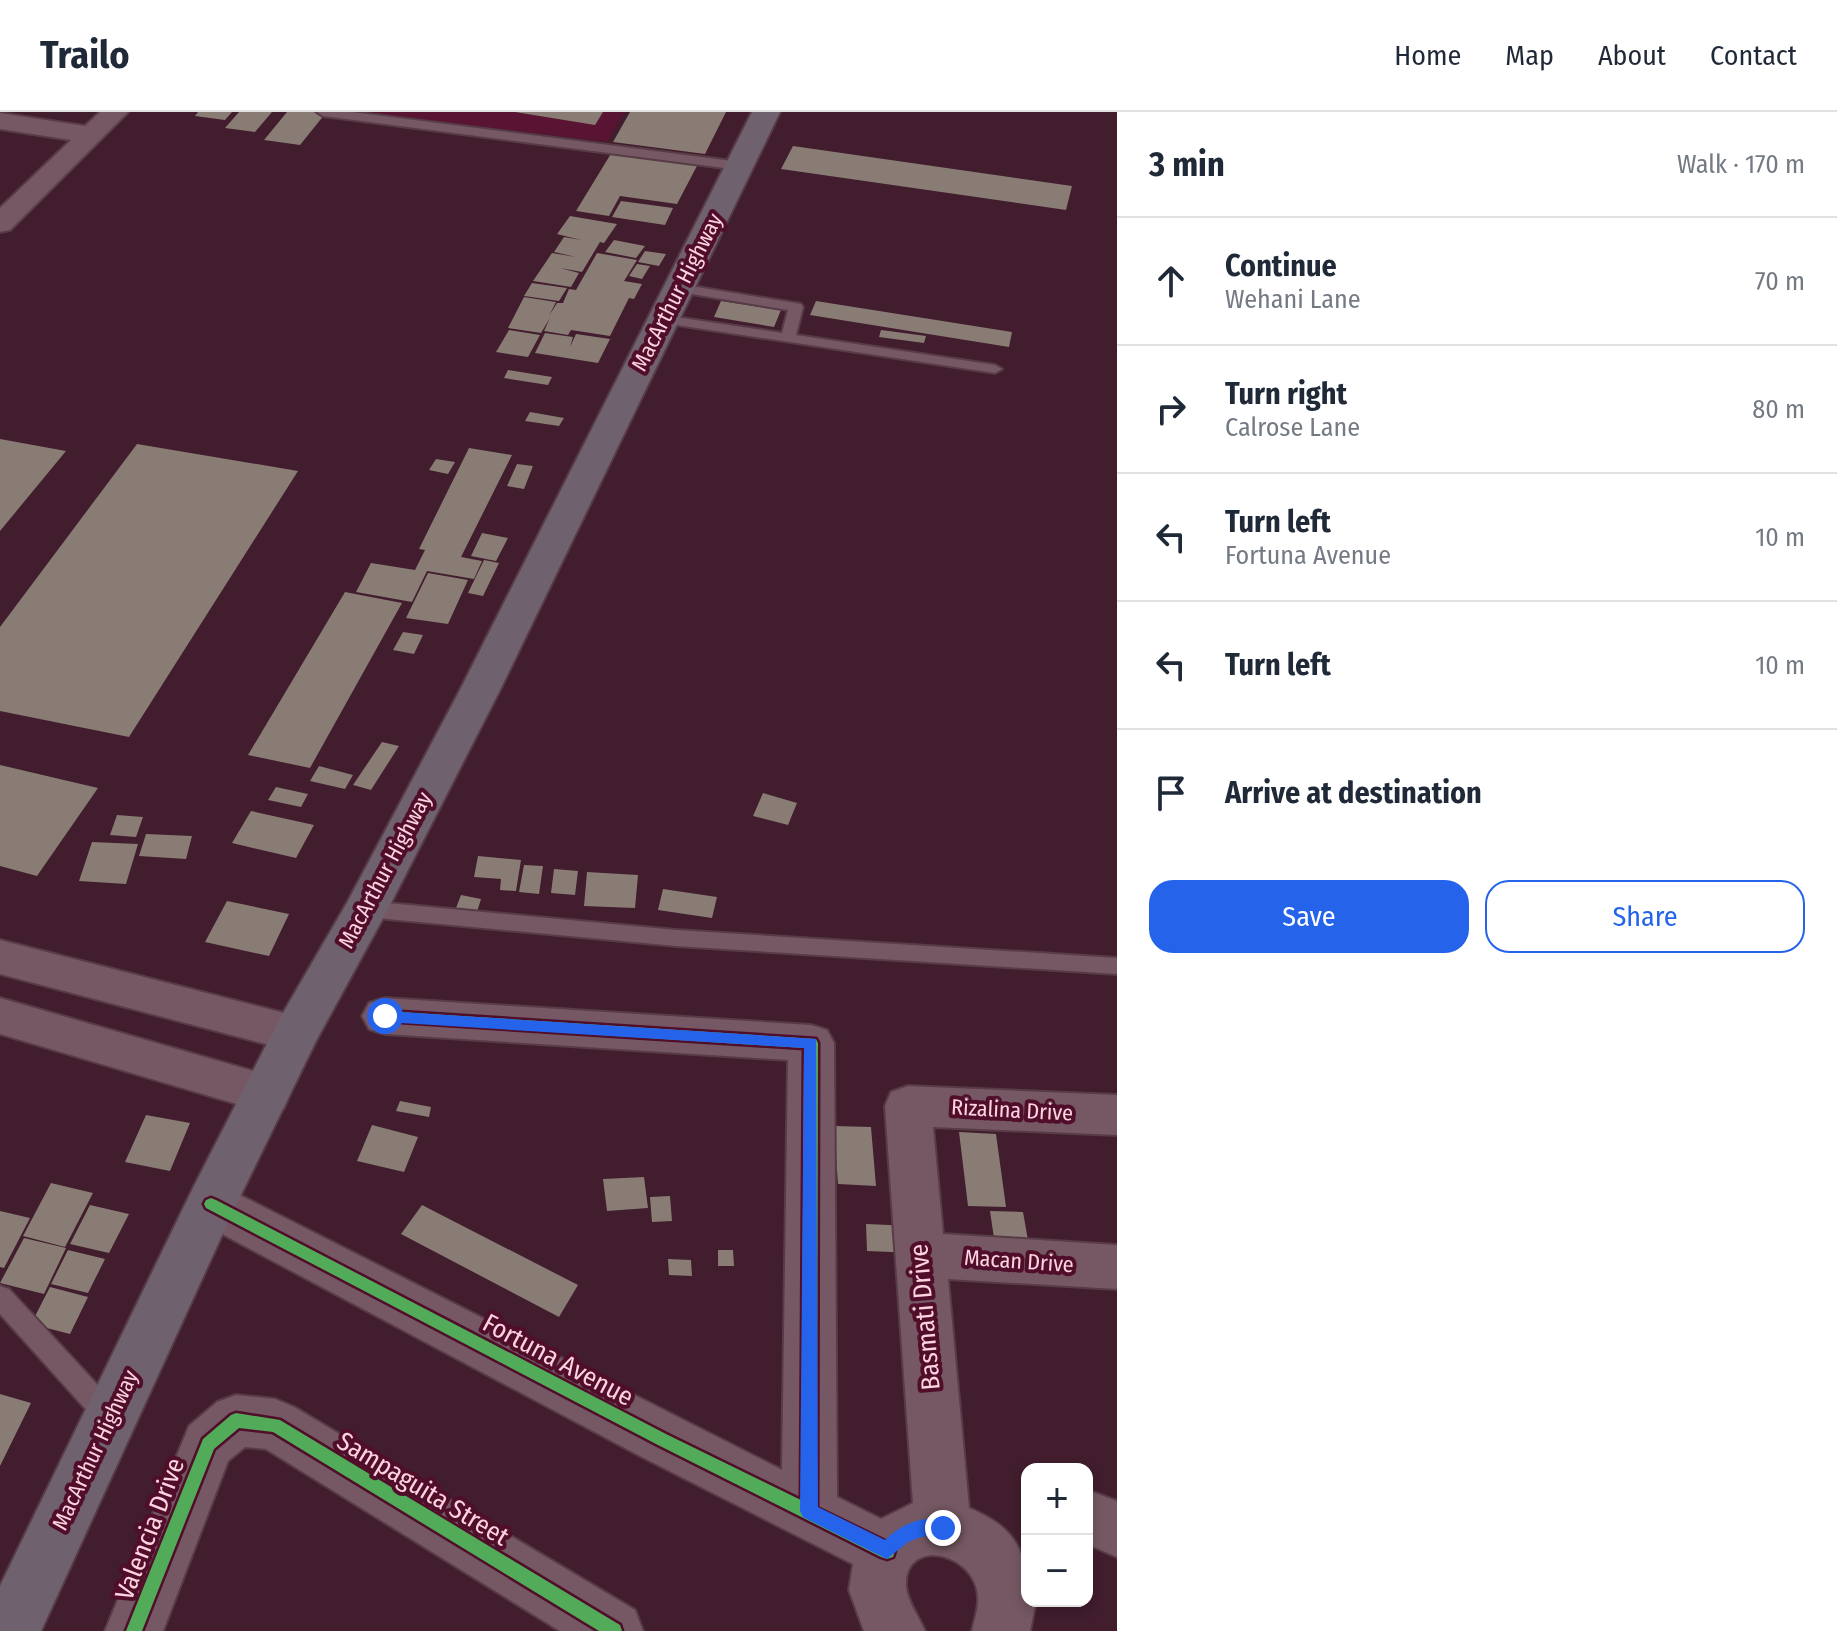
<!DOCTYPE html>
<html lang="en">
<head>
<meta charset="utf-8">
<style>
	:root { --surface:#fff; --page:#f2f2f3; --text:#1f2937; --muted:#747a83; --line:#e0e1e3; --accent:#2563eb }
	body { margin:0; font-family:"Fira Sans Condensed",sans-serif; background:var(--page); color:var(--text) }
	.controls { position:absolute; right:24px; bottom:24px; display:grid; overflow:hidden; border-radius:16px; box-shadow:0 4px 12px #0003 }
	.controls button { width:72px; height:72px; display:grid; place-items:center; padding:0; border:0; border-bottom:2px solid var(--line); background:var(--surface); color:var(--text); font:40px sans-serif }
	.stop { position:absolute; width:24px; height:24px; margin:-18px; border:6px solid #2563eb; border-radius:50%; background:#fff }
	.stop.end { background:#2563eb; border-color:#fff; box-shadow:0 2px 8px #0008 }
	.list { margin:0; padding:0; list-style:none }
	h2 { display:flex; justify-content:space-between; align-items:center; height:104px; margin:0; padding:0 32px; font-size:34px }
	h2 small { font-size:26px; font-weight:400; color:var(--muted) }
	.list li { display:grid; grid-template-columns:52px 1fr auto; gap:24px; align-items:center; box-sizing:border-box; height:128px; padding:0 32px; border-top:2px solid var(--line) }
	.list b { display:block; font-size:30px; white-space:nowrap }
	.list p { margin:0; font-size:26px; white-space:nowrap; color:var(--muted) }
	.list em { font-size:26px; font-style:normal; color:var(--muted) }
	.actions { display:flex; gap:16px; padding:24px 32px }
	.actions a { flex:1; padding:18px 0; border:2px solid var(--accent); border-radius:24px; text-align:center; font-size:28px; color:var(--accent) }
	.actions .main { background:var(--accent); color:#fff }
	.icon { flex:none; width:44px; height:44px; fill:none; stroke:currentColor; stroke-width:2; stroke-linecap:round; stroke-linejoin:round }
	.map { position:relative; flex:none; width:1117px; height:1519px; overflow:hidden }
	header { display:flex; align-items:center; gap:48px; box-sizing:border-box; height:112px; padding:0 40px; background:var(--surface); border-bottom:2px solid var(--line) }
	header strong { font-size:38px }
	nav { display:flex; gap:44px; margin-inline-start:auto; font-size:28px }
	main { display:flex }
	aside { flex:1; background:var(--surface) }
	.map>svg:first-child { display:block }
	.built { fill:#581432 }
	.building { fill:#897c74 }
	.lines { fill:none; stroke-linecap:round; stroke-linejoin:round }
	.lane-casing { stroke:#573b46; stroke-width:4 }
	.street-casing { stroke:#573b46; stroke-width:4 }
	.highway-casing { stroke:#573b46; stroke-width:4 }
	.lane { fill:#755863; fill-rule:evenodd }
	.street { fill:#755863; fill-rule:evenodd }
	.highway { fill:#6f616e; fill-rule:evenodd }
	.cycleway-casing { stroke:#500e2b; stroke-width:5 }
	.cycleway { fill:#51ab58; fill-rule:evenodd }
	.route { fill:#2563eb }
	.labels { text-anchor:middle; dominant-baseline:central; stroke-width:8; stroke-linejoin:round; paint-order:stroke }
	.street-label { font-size:22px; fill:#fdd3df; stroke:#500e2b }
	.near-street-label { font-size:26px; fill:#fdd3df; stroke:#500e2b }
</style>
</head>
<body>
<header>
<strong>Trailo</strong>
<nav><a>Home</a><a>Map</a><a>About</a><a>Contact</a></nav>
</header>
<main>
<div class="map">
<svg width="1117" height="1519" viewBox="0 0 1117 1519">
	<rect width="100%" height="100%" fill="#411d2d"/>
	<path class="built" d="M361,0H624L607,30Z"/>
	<path class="building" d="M198,0H232L225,8L195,4Z
		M239,0H272L255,20L225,16Z
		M287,0H313L325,2L300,33L264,28Z
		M515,0H603L595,13Z
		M630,0H726L705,42L613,30Z
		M793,34L1072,74L1066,98L781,57Z
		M612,40L698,52L677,92L620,84L609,104L576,99Z
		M621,89L673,96L665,113L612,105Z
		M570,104L617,112L604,131L600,130L582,160L560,156L579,161L571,175L533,169L552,141L576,145L554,140L564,125L581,128L557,122Z
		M614,128L645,134L636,146L605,140Z
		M645,139L666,142L659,154L638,150Z
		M597,141L637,148L624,169L642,172L634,187L629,186L610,224L571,218L568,223L544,219L550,206L541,221L508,216L524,185L556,190L549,204L557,191H563L569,177L576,178Z
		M637,152L650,154L642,167L629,164Z
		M532,171L567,176L559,189L524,184Z
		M721,189L781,198L774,215L714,205Z
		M816,189L1012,220L1009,235L810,203Z
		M509,218L540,223L528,245L496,240Z
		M881,218L926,224L924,231L879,225Z
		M545,221L573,225L570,235L576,222L610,227L598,251L535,241Z
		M508,258L552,265L548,273L504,266Z
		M530,300L564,306L559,314L525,309Z
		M0,327L66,339L0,419Z
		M137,332L298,359L129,625L0,599V515Z
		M469,336L512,343L461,445L482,449L474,467L427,459L412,490L356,480L371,451L415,458L425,438L419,437Z
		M436,347L455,350L448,362L429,358Z
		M517,352L533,354L524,377L507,374Z
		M482,421L508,426L496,449L471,444Z
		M484,448L499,451L483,484L468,481Z
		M428,461L468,468L448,512L406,506Z
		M345,480L402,491L310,656L248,643Z
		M403,520L423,523L414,542L393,538Z
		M382,630L399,634L371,678L353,673Z
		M0,653L98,676L37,764L0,754Z
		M319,654L353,663L345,677L310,669Z
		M276,675L308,682L301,695L268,688Z
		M763,681L797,691L788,713L753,704Z
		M251,699L314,713L296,746L232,731Z
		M117,703L143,705L136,725L110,723Z
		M146,722L192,724L186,747L139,744Z
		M92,730L138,732L126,772L79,769Z
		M478,744L521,748L516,779L500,778L501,767L474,765Z
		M524,753L543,754L539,782L519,780Z
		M554,757L578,759L575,783L551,781Z
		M587,760L638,763L635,796L584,794Z
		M663,777L717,785L712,806L658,798Z
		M461,783L481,787L477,800L456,796Z
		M227,789L289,802L269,844L205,830Z
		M400,989L431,995L429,1005L396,999Z
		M146,1003L190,1011L170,1059L125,1050Z
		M372,1013L418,1025L404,1060L357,1049Z
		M834,1014L871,1015L876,1074L838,1072Z
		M959,1020L996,1022L1006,1095L968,1094Z
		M644,1065L648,1096L607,1099L603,1067Z
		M51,1071L93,1081L65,1135L23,1124Z
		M670,1084L672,1109L652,1110L650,1085Z
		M90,1093L129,1102L109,1141L70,1132Z
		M422,1093L578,1173L559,1205L401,1122Z
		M0,1099L30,1106L4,1156L0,1155Z
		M990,1099L1023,1100L1029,1134L995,1133Z
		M866,1112L914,1114L916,1141L867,1139Z
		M24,1126L66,1136L44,1182L0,1171Z
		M68,1138L105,1147L88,1181L51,1172Z
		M718,1138H733L734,1154H718Z
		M668,1147L691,1148L692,1164L669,1163Z
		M50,1175L88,1185L70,1222L31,1212Z
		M0,1282L31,1291L0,1354Z"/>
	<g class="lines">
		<defs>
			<path id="lane" d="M317,0H352L740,50L746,54L740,58L323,4Z
				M679,172L801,192L803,195L796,223L995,253L1002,257L995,261L657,210V204L662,203L782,221L788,198L674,179V173Z
				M366,789L676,818L1117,846V862L676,834L366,805L359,802L356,797L359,792Z
				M0,1174L9,1177L117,1294L121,1303L117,1312L108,1315L99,1312L0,1202Z"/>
			<path id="street" d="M100,0H128L10,118L0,120V96L71,28L0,17V1L85,14Z
				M0,828L296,904L312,909L319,922L312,935L296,940L0,862Z
				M0,886L267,963L284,968L290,982L284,996L267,1001L0,922Z
				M385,886L811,913L827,918L834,931L837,1385L881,1407L913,1391L885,994L891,980L908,974L1117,983V1023L933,1015L943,1122L1117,1133V1177L948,1167L969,1396C1017,1416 1027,1439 1027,1489H1036L1030,1519H972C974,1509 978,1498 978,1489C980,1441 904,1423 906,1474C907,1489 919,1505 925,1519H864L849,1478L853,1452L642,1345L194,1107L186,1092L194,1077L211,1071L228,1077L782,1358L788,948L385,922L369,917L362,904L369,891Z
				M236,1283L275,1287L294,1295L635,1498L643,1519H560L266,1337L245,1335L228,1349L163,1519H105L189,1314L217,1290Z
				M1087,1378L1117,1389V1445L1087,1432Z"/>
			<path id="highway" d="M752,0H780L500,578L388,797L316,929L234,1097L41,1519H0V1474L193,1076L279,908L348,789L460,578Z"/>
		</defs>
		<use href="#lane" class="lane-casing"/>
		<use href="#street" class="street-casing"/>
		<use href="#highway" class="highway-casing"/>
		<use href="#lane" class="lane"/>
		<use href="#street" class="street"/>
		<use href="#highway" class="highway"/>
		<defs>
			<path id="cycleway" d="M385,899L816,927L818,931L817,1396L893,1433L895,1439L893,1445L887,1447L881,1445L656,1332L206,1096L204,1092L206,1088L211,1086L216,1088L666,1322L801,1388L804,936L385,909L380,908L379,904L380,900Z
				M236,1301L280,1308L620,1513L622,1519H599L273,1320L239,1316L214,1337L142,1519H126L203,1327L231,1303Z"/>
		</defs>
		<use href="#cycleway" class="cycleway-casing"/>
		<use href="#cycleway" class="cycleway"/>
	</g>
	<path class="route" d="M385,899L816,927L818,1395L885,1428C901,1412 926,1401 949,1410L951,1416L949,1422L921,1425L908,1430L887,1447L803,1405L800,1399L804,936L385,910L378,904Z"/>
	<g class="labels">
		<g class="street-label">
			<text transform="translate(677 180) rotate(-63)">MacArthur Highway</text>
			<text transform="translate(385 758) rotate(-62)">MacArthur Highway</text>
			<text transform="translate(1012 998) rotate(3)">Rizalina Drive</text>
			<text transform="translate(1019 1149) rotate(4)">Macan Drive</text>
			<text transform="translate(95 1338) rotate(-65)">MacArthur Highway</text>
		</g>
		<g class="near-street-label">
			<text transform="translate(925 1205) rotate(-95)">Basmati Drive</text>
			<text transform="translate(558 1248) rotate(28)">Fortuna Avenue</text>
			<text transform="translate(423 1377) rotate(31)">Sampaguita Street</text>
			<text transform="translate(150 1417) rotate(-69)">Valencia Drive</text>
		</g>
	</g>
</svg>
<div class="controls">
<button>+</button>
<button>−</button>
</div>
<div class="stop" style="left:385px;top:904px"></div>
<div class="stop end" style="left:943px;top:1416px"></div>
</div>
<aside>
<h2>3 min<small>Walk · 170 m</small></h2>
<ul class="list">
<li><svg class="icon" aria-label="ahead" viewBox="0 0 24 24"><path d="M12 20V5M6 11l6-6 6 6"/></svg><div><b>Continue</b><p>Wehani Lane</p></div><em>70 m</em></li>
<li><svg class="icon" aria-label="right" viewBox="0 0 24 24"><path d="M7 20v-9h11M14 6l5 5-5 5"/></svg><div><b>Turn right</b><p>Calrose Lane</p></div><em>80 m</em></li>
<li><svg class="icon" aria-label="left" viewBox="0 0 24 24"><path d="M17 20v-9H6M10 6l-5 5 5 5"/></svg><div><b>Turn left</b><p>Fortuna Avenue</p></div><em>10 m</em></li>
<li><svg class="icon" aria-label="left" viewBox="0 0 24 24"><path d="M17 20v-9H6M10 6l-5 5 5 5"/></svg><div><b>Turn left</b></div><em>10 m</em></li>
<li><svg class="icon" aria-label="arrive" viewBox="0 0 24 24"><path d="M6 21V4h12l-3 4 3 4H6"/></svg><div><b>Arrive at destination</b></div></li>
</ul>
<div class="actions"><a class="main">Save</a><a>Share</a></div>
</aside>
</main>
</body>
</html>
